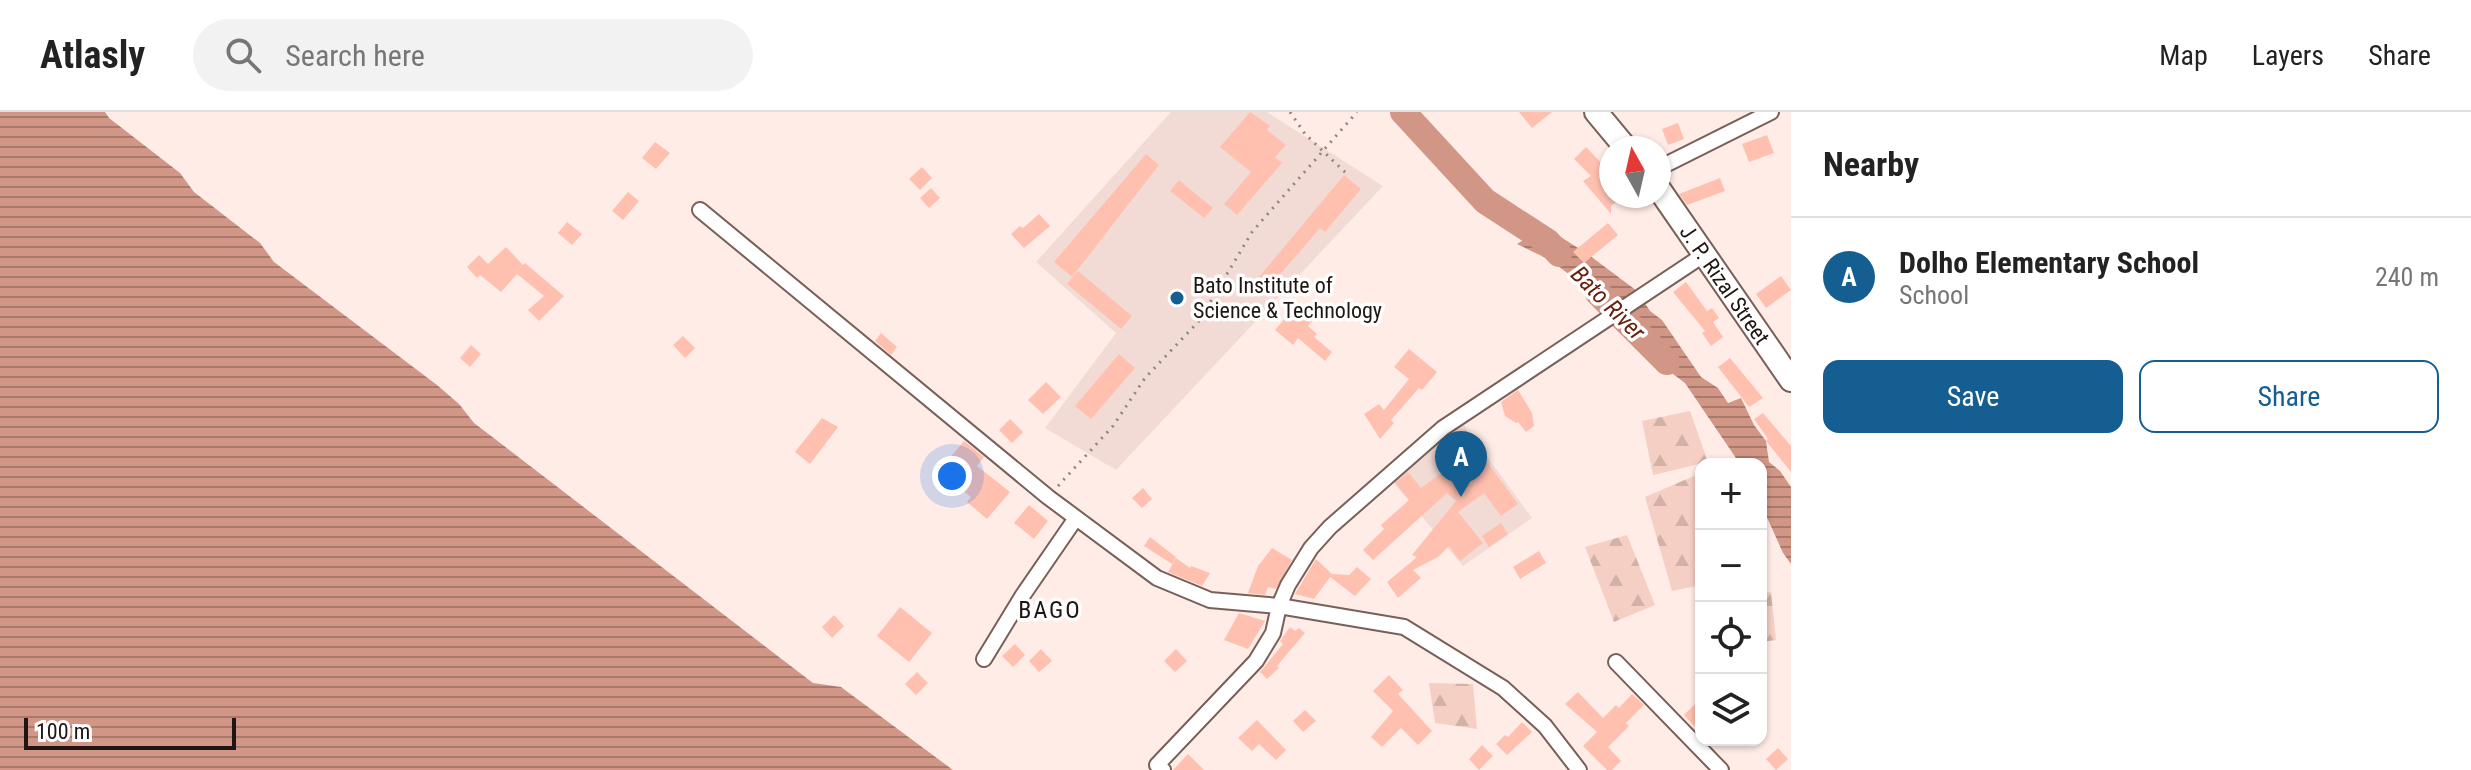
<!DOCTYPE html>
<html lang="en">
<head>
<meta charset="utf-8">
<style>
	:root { --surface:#fff; --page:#f2f2f2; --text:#222; --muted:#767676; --line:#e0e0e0; --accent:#145e91 }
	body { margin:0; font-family:"Roboto Condensed",sans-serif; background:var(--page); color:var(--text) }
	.controls { position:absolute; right:24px; bottom:24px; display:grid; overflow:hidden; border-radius:16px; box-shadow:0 2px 6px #0004 }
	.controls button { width:72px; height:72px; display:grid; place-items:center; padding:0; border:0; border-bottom:2px solid var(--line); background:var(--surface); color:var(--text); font:40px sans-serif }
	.compass { position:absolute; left:1599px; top:24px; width:72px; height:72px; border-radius:50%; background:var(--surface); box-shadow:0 2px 6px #0004; rotate:352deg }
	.scale { position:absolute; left:24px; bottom:20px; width:212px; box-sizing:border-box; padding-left:8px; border:4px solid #1f1512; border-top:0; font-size:22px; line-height:28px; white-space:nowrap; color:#1f1512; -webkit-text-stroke:6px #fefefe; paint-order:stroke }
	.you { position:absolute; left:952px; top:364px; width:28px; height:28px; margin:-20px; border:6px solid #fff; border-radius:50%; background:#1a73e8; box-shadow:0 0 0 12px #1a73e833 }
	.badge { display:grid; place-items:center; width:52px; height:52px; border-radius:50%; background:var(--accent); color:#fff; font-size:26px; font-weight:700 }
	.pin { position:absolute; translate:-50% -66px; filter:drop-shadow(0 2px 4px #0008) }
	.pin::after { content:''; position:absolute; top:42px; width:28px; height:24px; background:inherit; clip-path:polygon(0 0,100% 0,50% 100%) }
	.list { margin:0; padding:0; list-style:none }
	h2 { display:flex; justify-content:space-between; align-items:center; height:104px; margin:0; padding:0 32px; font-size:34px }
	h2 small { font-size:26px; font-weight:400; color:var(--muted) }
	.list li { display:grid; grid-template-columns:52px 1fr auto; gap:24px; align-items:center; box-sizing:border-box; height:120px; padding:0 32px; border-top:2px solid var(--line) }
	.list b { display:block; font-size:30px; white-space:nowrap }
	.list p { margin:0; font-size:26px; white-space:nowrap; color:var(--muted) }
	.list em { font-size:26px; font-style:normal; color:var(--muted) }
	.actions { display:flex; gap:16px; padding:24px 32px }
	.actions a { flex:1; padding:18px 0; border:2px solid var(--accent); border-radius:16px; text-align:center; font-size:28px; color:var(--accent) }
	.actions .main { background:var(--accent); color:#fff }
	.icon { flex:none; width:44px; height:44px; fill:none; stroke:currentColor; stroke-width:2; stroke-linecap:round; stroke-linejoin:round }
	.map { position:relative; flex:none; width:1791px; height:658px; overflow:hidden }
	header { display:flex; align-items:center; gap:48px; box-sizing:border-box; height:112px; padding:0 40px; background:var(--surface); border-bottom:2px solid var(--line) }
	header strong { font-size:38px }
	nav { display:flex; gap:44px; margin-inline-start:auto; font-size:28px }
	.search { width:560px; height:72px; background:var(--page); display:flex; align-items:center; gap:20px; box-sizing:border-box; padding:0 28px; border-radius:44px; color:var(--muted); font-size:30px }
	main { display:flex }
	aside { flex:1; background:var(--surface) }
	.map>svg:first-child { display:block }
	.built { fill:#f2dbd5 }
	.forest { fill:url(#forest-firs) }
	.water { fill:url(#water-rules) }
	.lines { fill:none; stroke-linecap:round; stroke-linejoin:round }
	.river { stroke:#d19686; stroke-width:26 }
	.building { fill:#ffc0b0 }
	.minor-casing { stroke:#785f58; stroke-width:18 }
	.primary-casing { stroke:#785f58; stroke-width:26 }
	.path { stroke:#938480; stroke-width:3; stroke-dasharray:2 6; stroke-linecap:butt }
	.minor { stroke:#fff; stroke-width:14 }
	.primary { stroke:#fff; stroke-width:22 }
	.poi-dot { fill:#145e91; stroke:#fefefe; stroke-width:3 }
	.labels { text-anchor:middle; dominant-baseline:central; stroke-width:7; stroke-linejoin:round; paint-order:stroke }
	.street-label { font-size:22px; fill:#1f1512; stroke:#fefefe }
	.poi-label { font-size:22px; fill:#1f1512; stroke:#fefefe; text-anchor:start }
	.water-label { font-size:24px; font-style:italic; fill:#661f0c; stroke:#fefefe }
	.neighbourhood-label { font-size:24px; letter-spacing:2px; fill:#1f1512; stroke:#fefefe }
</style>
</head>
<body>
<header>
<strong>Atlasly</strong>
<div class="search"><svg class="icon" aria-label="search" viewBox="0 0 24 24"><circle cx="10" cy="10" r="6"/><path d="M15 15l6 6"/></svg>Search here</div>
<nav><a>Map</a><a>Layers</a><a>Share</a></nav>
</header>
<main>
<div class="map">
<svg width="1791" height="658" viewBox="0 0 1791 658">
	<defs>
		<pattern id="forest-firs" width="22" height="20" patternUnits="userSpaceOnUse" patternTransform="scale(2)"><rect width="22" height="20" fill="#f6cfc4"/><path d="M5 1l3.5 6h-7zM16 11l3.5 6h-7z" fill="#d2b1a7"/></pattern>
		<pattern id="water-rules" width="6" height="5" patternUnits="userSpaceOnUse" patternTransform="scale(2)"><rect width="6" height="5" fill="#d19686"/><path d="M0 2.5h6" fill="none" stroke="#a9796c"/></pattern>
	</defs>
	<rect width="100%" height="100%" fill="#ffece7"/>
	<path class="built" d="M1171,0H1267L1383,74L1116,358L1045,316L1116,221L1036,150Z
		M1460,308L1532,406L1463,454L1389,365Z"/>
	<path class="forest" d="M1690,299L1708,350L1653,363L1642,309Z
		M1701,361V473L1672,479L1645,385Z
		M1627,423L1655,493L1614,510L1585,435Z
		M1771,480L1776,528L1761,530V481Z
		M1429,571L1473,572L1477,617L1435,611Z"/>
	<path class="water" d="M0,0H105L109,6L180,61L194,80L260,131L274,150L437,273L459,292L474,311L813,571L841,575L953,658H0Z
		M1545,115L1589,143L1637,179L1650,199L1662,208L1701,265L1718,276L1728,291L1741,286L1754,313L1766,329L1769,350L1780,359L1791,375V452L1783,441L1761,392V352H1740L1685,271L1673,262L1660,242L1648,233L1627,206L1550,148L1517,132Z"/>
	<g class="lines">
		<path class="river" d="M1403,0L1485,89L1548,130L1559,142
			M1598,181L1667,250"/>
	</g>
	<path class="building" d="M1250,0L1270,14L1267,18L1286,33L1275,45L1282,51L1237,103L1224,92L1251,60L1220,35Z
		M1519,0H1552L1532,16Z
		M1678,11L1684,27L1668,33L1662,17Z
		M1767,23L1774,41L1749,50L1742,32Z
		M655,30L670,41L656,57L642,46Z
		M1586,35L1611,61V84H1623L1611,94V102L1583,69L1591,64L1574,47Z
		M1146,42L1159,53L1072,165L1054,150Z
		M922,55L932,66L920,78L909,67Z
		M1344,63L1361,77L1325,120L1320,116L1270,174L1259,165Z
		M1720,66L1725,79L1687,93L1679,82Z
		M1179,68L1213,96L1204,106L1170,79Z
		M931,76L940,86L929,96L920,86Z
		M628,80L639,89L623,108L612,99Z
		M1039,102L1050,114L1024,136L1011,122L1020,114L1023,116Z
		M567,110L582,122L572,133L558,121Z
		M1608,111L1618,123L1584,151L1573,140Z
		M506,135L523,153L525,151L564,184L539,209L528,198L544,184L517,162L501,180L480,163L477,166L467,155L479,143L488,152Z
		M1078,159L1132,204L1121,217L1067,172Z
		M1781,164L1791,178L1766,196L1756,182Z
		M1686,170L1707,199L1712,196L1719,206L1713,210L1723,225L1711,234L1702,221L1705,219L1673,180Z
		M1299,190L1316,205L1308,214L1317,222L1314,225L1332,240L1325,249L1298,226L1293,233L1275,218Z
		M881,221L897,235L891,243L875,229Z
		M683,224L695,236L685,246L673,233Z
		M471,233L481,242L470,255L460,246Z
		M1409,237L1437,260L1422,278L1419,276L1391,308L1394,311L1380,327L1364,302L1379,292L1384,298L1409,267L1394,255Z
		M1119,242L1135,256L1091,307L1075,294Z
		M1730,246L1763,286L1749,295L1718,255Z
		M1046,270L1061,285L1043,302L1028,288Z
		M1518,278L1532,301L1534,314L1526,320L1518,310L1516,311L1505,304L1501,290Z
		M1763,301L1791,334V360L1766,329L1768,327L1754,307Z
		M822,306L838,315L810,352L795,340Z
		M1010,307L1023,320L1012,331L999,318Z
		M1456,319L1477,340L1479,339L1518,392L1501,404L1484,381L1458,400L1483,431L1460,449L1449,434L1438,445L1413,458L1421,466L1398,486L1387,470L1417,445L1412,443L1456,389L1447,381L1373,448L1363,438L1384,417L1381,413L1409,388L1395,371L1408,360L1421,376L1462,346L1444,328Z
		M964,329L984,345L977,354L1010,380L987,407L967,390L971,385L939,359Z
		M1143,376L1152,387L1142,396L1132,386Z
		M1029,393L1048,409L1034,427L1014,411Z
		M1501,411L1508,422L1489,435L1482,424Z
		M1150,425L1176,445L1172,452L1144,434Z
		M1272,436L1292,448L1276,477L1268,475L1265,483L1248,481L1258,454Z
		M1539,439L1546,451L1520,467L1513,455Z
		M1176,446L1190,456L1191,454L1210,461L1202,474L1168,460Z
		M1316,447L1332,462L1349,463L1357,455L1371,467L1355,484L1330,465L1314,487L1295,482Z
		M900,495L932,521L909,550L877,524Z
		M1239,501L1265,509L1248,537L1224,528Z
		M834,503L844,514L832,526L822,515Z
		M1290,515L1295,519L1299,516L1305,521L1277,554L1279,556L1267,567L1260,560L1283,532L1280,529Z
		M1015,532L1025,543L1013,555L1002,544Z
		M1041,537L1052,549L1039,560L1029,549Z
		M1176,537L1187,549L1175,560L1164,549Z
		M917,560L928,571L916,583L905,572Z
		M1389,563L1403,578L1398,582L1432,619L1418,633L1401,616L1382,635L1371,625L1393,599L1373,579Z
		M1578,580L1603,606L1616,593L1619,596L1632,582L1644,593L1626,611L1629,614L1608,635L1621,649L1612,658H1607L1583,634L1597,620L1565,592Z
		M1701,586V607L1694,614L1684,603Z
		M1305,598L1316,609L1303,620L1293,609Z
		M1257,608L1286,638L1276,648L1259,632L1252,639L1238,626Z
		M1522,610L1532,620L1507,643L1496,632L1505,623L1508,625Z
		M1482,633L1493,644L1479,658L1469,647Z
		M1778,636L1788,647L1776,658L1766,647Z
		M1188,642L1204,658H1173Z"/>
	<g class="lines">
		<defs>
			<path id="minor" d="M1659,56L1771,0
				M700,98L1048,385L1157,466L1210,488L1279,494L1273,521L1256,549L1157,653L1163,658
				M984,547L1023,483L1076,406
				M1616,550L1721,658
				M1579,658L1545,614L1503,576L1404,515L1279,494L1288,473L1311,436L1330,415L1443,316L1705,142"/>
			<g id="primary">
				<path d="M1596,0L1626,36"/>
				<path id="s1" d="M1659,77L1791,268"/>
			</g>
		</defs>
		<use href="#minor" class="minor-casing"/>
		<use href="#primary" class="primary-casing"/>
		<path class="path" d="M1290,0L1305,22L1347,62
			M1058,374L1113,314L1145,266L1199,209L1252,120L1357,0"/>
		<use href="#minor" class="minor"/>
		<use href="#primary" class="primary"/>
	</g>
	<circle class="poi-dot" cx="1177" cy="186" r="8"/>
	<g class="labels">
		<g class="street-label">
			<text stroke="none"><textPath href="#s1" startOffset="116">J. P. Rizal Street</textPath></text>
		</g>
		<g class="poi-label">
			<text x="1193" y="173">Bato Institute of<tspan x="1193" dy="25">Science &amp; Technology</tspan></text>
		</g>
		<g class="water-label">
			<text transform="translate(1608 191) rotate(45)">Bato River</text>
		</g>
		<g class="neighbourhood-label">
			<text x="1050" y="498">BAGO</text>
		</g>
	</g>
</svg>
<div class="controls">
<button>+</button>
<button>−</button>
<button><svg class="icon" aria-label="locate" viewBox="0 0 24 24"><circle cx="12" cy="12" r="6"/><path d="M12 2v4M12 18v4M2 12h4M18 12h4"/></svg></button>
<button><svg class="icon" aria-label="layers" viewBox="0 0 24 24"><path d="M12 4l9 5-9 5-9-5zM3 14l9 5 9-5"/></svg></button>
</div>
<svg class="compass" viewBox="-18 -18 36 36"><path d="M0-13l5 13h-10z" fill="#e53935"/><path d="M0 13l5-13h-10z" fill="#767676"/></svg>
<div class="scale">100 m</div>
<div class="you"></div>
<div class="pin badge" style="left:1461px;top:385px">A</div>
</div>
<aside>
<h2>Nearby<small></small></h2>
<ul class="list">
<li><span class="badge">A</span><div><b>Dolho Elementary School</b><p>School</p></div><em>240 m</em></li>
</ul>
<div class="actions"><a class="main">Save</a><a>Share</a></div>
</aside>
</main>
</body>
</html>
